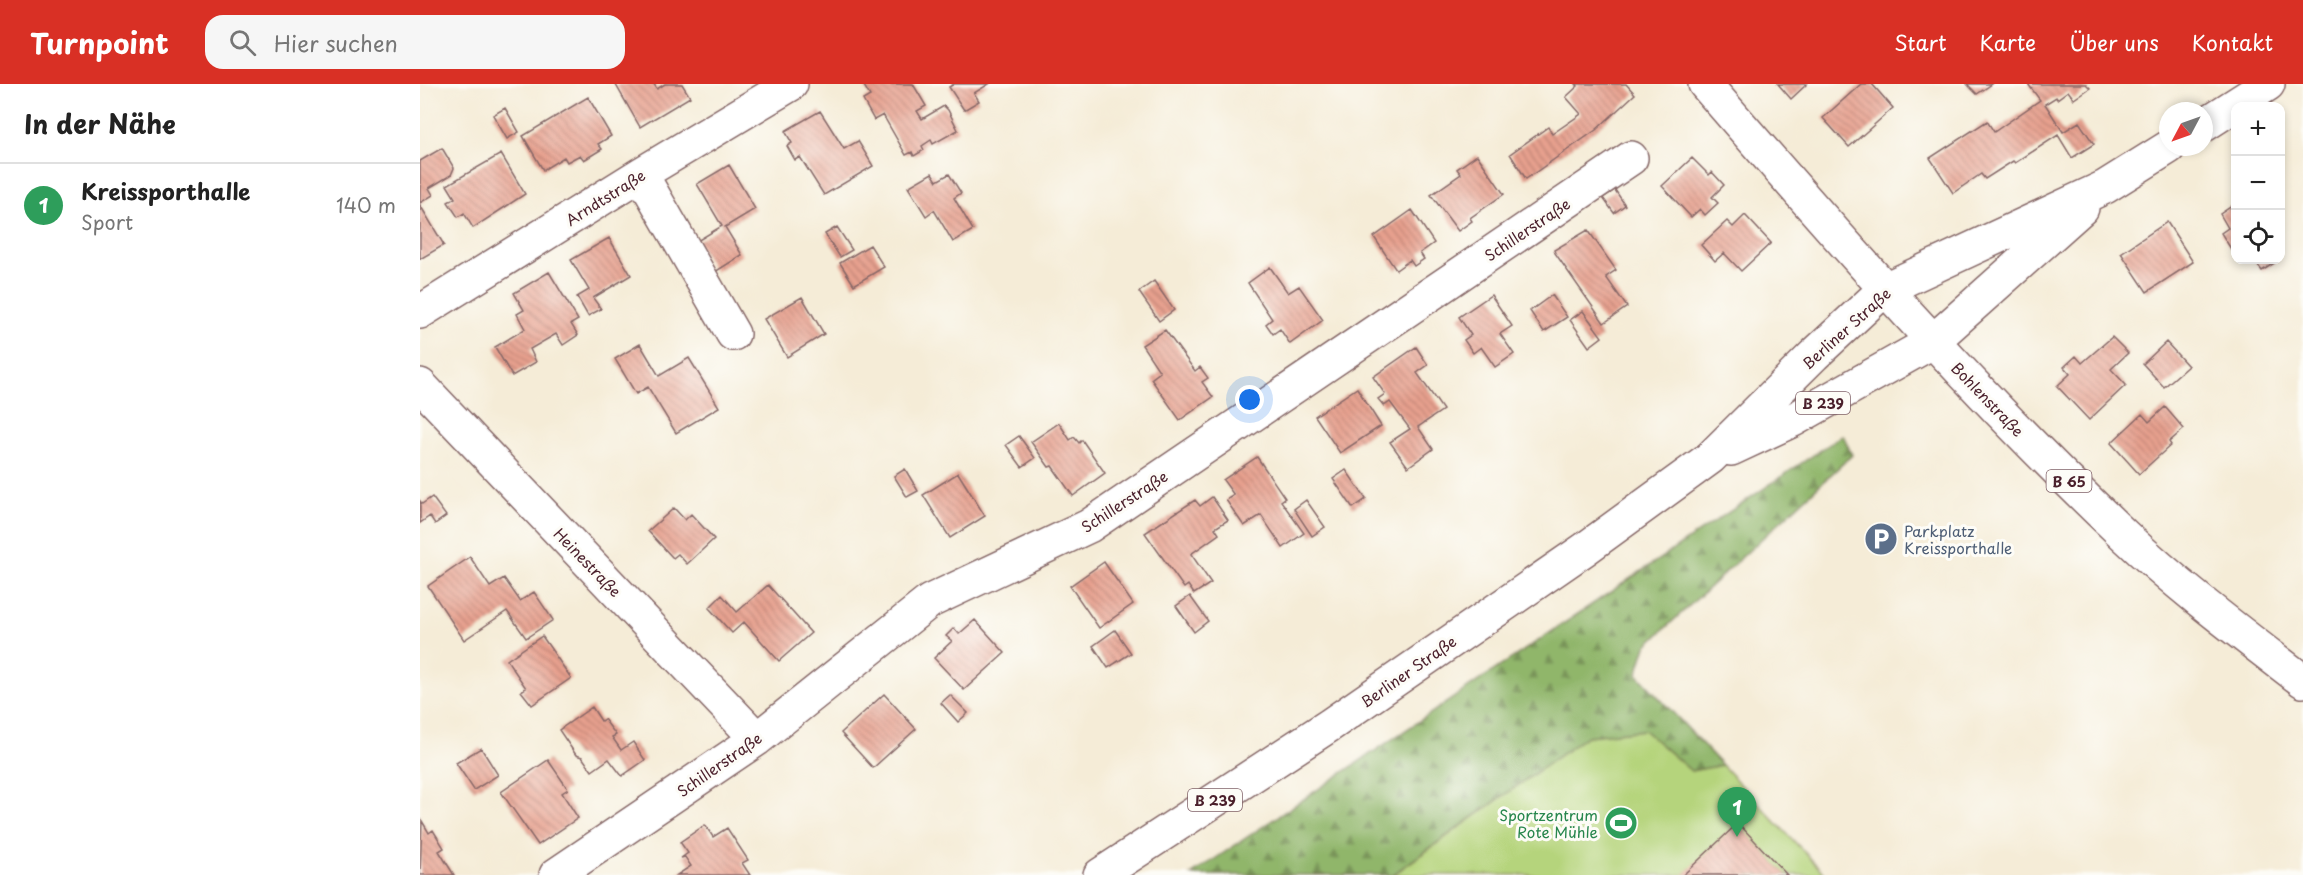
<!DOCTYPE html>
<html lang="de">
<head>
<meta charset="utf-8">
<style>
	:root { --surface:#fff; --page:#f6f6f6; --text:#222; --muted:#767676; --line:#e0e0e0; --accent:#d93025 }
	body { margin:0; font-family:"Playpen Sans",sans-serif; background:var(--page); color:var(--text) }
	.controls { position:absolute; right:18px; top:18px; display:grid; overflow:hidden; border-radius:12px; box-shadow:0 3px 9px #0003 }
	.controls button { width:54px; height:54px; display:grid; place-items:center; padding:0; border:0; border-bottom:2px solid var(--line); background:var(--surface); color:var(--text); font:30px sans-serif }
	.compass { position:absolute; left:1739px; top:18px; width:54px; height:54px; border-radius:50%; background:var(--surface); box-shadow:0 3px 9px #0003; rotate:229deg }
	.you { position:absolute; left:830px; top:316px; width:21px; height:21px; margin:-15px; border:4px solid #fff; border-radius:50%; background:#1a73e8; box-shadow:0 0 0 9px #1a73e833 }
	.badge { display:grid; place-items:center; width:39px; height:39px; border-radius:50%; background:var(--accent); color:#fff; font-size:20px; font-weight:700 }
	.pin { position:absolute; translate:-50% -50px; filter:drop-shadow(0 2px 3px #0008) }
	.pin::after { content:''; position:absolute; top:32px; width:21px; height:18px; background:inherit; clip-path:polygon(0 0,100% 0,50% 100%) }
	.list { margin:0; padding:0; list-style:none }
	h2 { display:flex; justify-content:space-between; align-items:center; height:78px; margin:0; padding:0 24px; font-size:26px }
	h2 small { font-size:20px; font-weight:400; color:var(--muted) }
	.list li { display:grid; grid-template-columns:39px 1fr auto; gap:18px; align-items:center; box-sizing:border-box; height:84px; padding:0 24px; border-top:2px solid var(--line) }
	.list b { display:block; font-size:22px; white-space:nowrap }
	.list p { margin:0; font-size:20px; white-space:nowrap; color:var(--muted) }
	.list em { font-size:20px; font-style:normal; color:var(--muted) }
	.icon { flex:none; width:33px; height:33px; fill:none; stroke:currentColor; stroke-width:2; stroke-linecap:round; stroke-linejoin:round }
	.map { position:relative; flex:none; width:1883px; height:791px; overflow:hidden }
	header { display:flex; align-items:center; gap:36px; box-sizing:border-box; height:84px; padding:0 30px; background:var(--accent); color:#fff }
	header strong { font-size:28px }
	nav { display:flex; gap:33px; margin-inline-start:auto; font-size:21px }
	.search { width:420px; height:54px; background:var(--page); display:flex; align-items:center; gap:15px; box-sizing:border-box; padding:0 21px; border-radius:18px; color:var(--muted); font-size:22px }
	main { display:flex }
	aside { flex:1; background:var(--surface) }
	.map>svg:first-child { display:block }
	.grass { fill:#b5d47b; stroke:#807a53; stroke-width:1.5 }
	.forest { fill:url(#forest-firs); stroke:#6d6a4b; stroke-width:1.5 }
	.building { fill:url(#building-back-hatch) }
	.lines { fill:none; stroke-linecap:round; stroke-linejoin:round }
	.minor-casing { stroke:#866767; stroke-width:36 }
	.major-casing { stroke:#866767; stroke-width:36 }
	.minor { stroke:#fff; stroke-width:33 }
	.major { stroke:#fff; stroke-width:33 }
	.labels { text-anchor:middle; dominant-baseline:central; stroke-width:6; stroke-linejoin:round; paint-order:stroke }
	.shield { fill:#fdfcf7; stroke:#806168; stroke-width:1.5 }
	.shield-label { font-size:14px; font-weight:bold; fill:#4a1f2b }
	.street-label { font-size:15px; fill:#4a1f2b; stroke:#fdfcf7 }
	.service-label { font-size:15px; fill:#4e5e75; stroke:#fdfcf7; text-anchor:start }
	.leisure-label { font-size:15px; fill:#27864d; stroke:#fdfcf7; text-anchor:end }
</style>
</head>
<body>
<header>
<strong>Turnpoint</strong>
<div class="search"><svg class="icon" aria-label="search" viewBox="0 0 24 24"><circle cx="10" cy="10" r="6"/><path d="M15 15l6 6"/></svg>Hier suchen</div>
<nav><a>Start</a><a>Karte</a><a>Über uns</a><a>Kontakt</a></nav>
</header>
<main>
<aside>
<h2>In der Nähe<small></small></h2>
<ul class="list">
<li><span class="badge" style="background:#2e9e5b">1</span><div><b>Kreissporthalle</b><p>Sport</p></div><em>140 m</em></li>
</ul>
</aside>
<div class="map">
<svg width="1883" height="791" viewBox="0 0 1883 791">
	<defs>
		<pattern id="forest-firs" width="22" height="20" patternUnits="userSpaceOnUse" patternTransform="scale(1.5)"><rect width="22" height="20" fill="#90b66b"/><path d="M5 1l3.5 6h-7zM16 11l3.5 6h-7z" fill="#789358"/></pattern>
		<pattern id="building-back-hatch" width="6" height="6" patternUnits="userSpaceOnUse" patternTransform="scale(1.5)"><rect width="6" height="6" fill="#e7a08e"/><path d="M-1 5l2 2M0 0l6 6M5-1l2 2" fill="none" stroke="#bd8274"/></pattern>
	</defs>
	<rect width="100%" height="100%" fill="#fdfcf7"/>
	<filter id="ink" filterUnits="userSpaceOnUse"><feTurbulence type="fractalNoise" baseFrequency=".0167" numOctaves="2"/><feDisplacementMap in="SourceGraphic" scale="12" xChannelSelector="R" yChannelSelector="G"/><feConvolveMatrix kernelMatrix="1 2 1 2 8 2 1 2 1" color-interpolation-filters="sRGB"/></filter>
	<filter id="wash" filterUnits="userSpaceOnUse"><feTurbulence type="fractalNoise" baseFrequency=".008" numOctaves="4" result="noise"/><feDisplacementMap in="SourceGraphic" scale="24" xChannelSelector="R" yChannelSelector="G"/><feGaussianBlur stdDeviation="1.35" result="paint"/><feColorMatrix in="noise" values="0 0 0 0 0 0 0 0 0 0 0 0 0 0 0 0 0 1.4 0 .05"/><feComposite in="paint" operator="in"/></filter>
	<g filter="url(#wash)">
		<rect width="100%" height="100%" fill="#f5ecd7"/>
		<path class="grass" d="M1224,646L1271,687L1302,681L1406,791H973L1167,652Z"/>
		<path class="forest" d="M1423,351L1432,371L1226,562L1217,590L1302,681L1271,687L1224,646L1167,652L972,791H771Z"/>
		<g id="blocks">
			<path class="building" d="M198,0H234L237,5L245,0H262L270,13L220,43L196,1Z
				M443,0H493L506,22L497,27L502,35L524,22L528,26L538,46L513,60L511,56L502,62L504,66L494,72L492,68L486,71L463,31L454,36L443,16L450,12Z
				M534,0H569L554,9L559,17L544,26L529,3Z
				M1156,0H1206L1215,10L1176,46L1106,95L1090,70L1128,43L1132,50L1161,30L1146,13L1158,2Z
				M1358,0H1387L1371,15Z
				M1441,0H1452L1473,24L1429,63L1403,34Z
				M1547,0H1572L1557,10Z
				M1608,0H1666L1670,4L1654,15L1648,7L1637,15L1636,13L1625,20L1643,48L1659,38L1674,60L1652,74L1638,51L1595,79L1593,77L1565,95L1561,90L1533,109L1510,74L1567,37L1574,48L1620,16Z
				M168,13L191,52L178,60L182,65L164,76L160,71L147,78L144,73L123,86L103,52Z
				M85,24L99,48L87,55L73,31Z
				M400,27L424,65L438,57L453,82L404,111L380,73L375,76L367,62L372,59L365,47Z
				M22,64L34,84L31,91L9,104L13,111L0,119V77Z
				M81,70L105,110L53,144L44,129L38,133L28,118L35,114L27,101Z
				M1057,71L1084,110L1050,134L1052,137L1038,147L1011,111L1041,90L1037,85Z
				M1272,74L1289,91L1292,88L1304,101L1292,113L1298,119L1285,131L1280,125L1271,133L1242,102Z
				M309,81L335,125L305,143L322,171L295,188L277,157L302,142L277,100Z
				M512,89L517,97L529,90L541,109L534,114L553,146L533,158L514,126L506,132L488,103Z
				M1195,106L1205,121L1194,129L1183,114Z
				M1815,120V163L1811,165L1801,149L1808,144L1800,130Z
				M0,121L24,161L0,175Z
				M992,126L1014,159L1000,169L1004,175L994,182L990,176L976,186L954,153Z
				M1325,131L1351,159L1321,187L1304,169L1295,177L1281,161L1307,137L1313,143Z
				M1747,138L1773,178L1727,208L1701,169Z
				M417,143L432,166L420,173L405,150Z
				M1168,146L1196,186L1186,193L1207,223L1184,239L1135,169L1134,166Z
				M189,154L211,191L173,214L181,225L168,232L157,213L169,206L151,176Z
				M450,161L464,183L434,201L420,179Z
				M1834,176H1859L1842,187Z
				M850,183L868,209L879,202L903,236L870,260L860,245L853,250L846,240L852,235L828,199Z
				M129,188L158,236L151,240L158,251L143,261L136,250L110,265L116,278L92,292L75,263L105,245L97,230L104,226L94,209Z
				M734,197L754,226L739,237L719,208Z
				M1071,211L1092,242L1080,250L1094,270L1075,283L1061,263L1053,269L1044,256L1051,251L1039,233Z
				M1132,211L1147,233L1124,248L1110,227Z
				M382,213L404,250L367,273L344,235Z
				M1163,227L1182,253L1169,263L1150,236Z
				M745,246L775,287L780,283L788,294L782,298L793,313L760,336L731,295L740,288L722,261Z
				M1692,253L1708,269L1691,285L1706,301L1669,336L1637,302L1650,290L1644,283L1656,272L1662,279Z
				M1746,258L1768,282L1744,303L1723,280Z
				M220,260L239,292L269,274L299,323L256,349L228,303L216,310L195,275Z
				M996,263L1008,281L997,289L1023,326L998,343L1013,365L988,383L970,358L990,345L970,318L964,322L958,315L965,310L953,293Z
				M937,304L961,342L920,369L895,332Z
				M1745,323L1764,345L1749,358L1751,361L1719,390L1691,359L1722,330L1729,338Z
				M639,339L650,356L654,353L659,359L662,356L685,389L653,412L632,382L629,383L611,358Z
				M599,352L615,374L602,383L586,361Z
				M837,373L865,414L861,417L884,449L863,464L841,431L824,442L806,416L814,411L803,396Z
				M485,385L498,407L487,413L474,392Z
				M926,386L946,415L933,424L913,395Z
				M538,389L565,432L530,454L503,411Z
				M12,413L26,432L15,440L10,432L0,439V417L2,420Z
				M792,413L808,436L795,444L799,450L771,470L791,499L774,510L768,501L764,504L725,449L775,416L780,422Z
				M886,416L905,443L892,452L874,425Z
				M254,424L265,436L271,430L294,455L267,480L258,470L253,474L228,447Z
				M50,473L70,503L84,494L100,517L114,508L133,536L106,554L87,527L44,556L8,502Z
				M684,478L713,520L679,544L650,502Z
				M348,501L391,549L359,577L324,538L312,549L289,524L302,511L317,528Z
				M770,512L788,537L774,548L756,522Z
				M555,536L585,569L544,606L514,574L532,557L526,552L534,544L539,550Z
				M695,546L711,569L688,584L673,562Z
				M122,552L151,594L112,621L101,607L106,604L87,576Z
				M464,610L496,645L453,684L421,649Z
				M530,611L548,629L538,638L521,619Z
				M172,623L181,637L184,635L196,651L192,653L201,666L213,658L225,676L202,692L189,675L172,687L162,673L156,671L139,646Z
				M61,664L78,691L54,706L36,679Z
				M128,676L148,705L142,709L158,734L118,761L81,708Z
				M2,737L9,749L13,746L24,764L19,767L34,791H0Z
				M1318,739L1367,791H1263Z
				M285,741L293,753L307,744L328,776L322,779L330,791H257L271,782L265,773L261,774L268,769L260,758Z"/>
		</g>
	</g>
	<g filter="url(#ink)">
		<use href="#blocks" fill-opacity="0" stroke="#866767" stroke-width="1.5"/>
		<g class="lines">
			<defs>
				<path id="minor" d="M221,90L313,250
					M0,228L221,90L371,0
					M0,301L337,655
					M136,791L337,655L510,517L669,442L1211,74"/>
				<path id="major" d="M1285,0C1419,155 1555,310 1704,451C1760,504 1822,550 1883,597
					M1784,41L1848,0
					M1311,365L1373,336L1512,258L1662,124
					M680,791L910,641L1165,465L1290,374L1394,271L1465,205L1685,103L1749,63"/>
			</defs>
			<use href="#minor" class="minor-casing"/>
			<use href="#major" class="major-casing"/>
			<use href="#minor" class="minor"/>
			<use href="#major" class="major"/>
		</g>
	</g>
	<defs>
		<symbol id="parking-disc" viewBox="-11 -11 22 22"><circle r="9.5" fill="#5c6f8a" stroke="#fdfcf7"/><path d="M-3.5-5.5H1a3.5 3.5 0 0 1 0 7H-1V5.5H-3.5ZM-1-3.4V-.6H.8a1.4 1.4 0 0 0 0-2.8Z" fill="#fff"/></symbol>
		<symbol id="stadium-disc" viewBox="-11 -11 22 22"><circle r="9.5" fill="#2e9e5b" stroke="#fdfcf7"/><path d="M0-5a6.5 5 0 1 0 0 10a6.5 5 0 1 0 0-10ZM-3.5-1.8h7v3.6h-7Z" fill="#fff"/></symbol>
	</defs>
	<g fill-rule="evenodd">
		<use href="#parking-disc" x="1442" y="436" width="38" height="38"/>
		<use href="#stadium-disc" x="1182" y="720" width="38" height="38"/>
	</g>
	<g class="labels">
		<g class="shield">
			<rect x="1376" y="308" width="54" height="22" rx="4.5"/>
			<rect x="1626.5" y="386" width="45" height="22" rx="4.5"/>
			<rect x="768" y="705" width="54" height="22" rx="4.5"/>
		</g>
		<g class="shield-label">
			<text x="1403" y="319">B 239</text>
			<text x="1649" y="397">B 65</text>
			<text x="795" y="716">B 239</text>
		</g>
		<g class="street-label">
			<text transform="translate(185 113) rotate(-32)">Arndtstraße</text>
			<text transform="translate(1107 145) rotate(-34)">Schillerstraße</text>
			<text transform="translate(1426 244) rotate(-42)">Berliner Straße</text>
			<text transform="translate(1568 315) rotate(46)">Bohlenstraße</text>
			<text transform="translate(704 417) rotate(-33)">Schillerstraße</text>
			<text transform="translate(168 478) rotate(46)">Heinestraße</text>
			<text transform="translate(988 587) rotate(-35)">Berliner Straße</text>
			<text transform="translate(299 680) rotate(-35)">Schillerstraße</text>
		</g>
		<g class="service-label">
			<text x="1484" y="446">Parkplatz<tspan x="1484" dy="17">Kreissporthalle</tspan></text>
		</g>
		<g class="leisure-label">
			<text x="1178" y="730">Sportzentrum<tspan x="1178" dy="17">Rote Mühle</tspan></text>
		</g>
	</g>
</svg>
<div class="controls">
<button>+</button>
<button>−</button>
<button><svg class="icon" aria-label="locate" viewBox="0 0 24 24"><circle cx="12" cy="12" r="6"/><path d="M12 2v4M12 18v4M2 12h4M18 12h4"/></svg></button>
</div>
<svg class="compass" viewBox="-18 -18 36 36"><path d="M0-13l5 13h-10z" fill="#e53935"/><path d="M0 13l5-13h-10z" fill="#767676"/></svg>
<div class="you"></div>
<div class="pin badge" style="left:1317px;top:753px;background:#2e9e5b">1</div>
</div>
</main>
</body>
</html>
